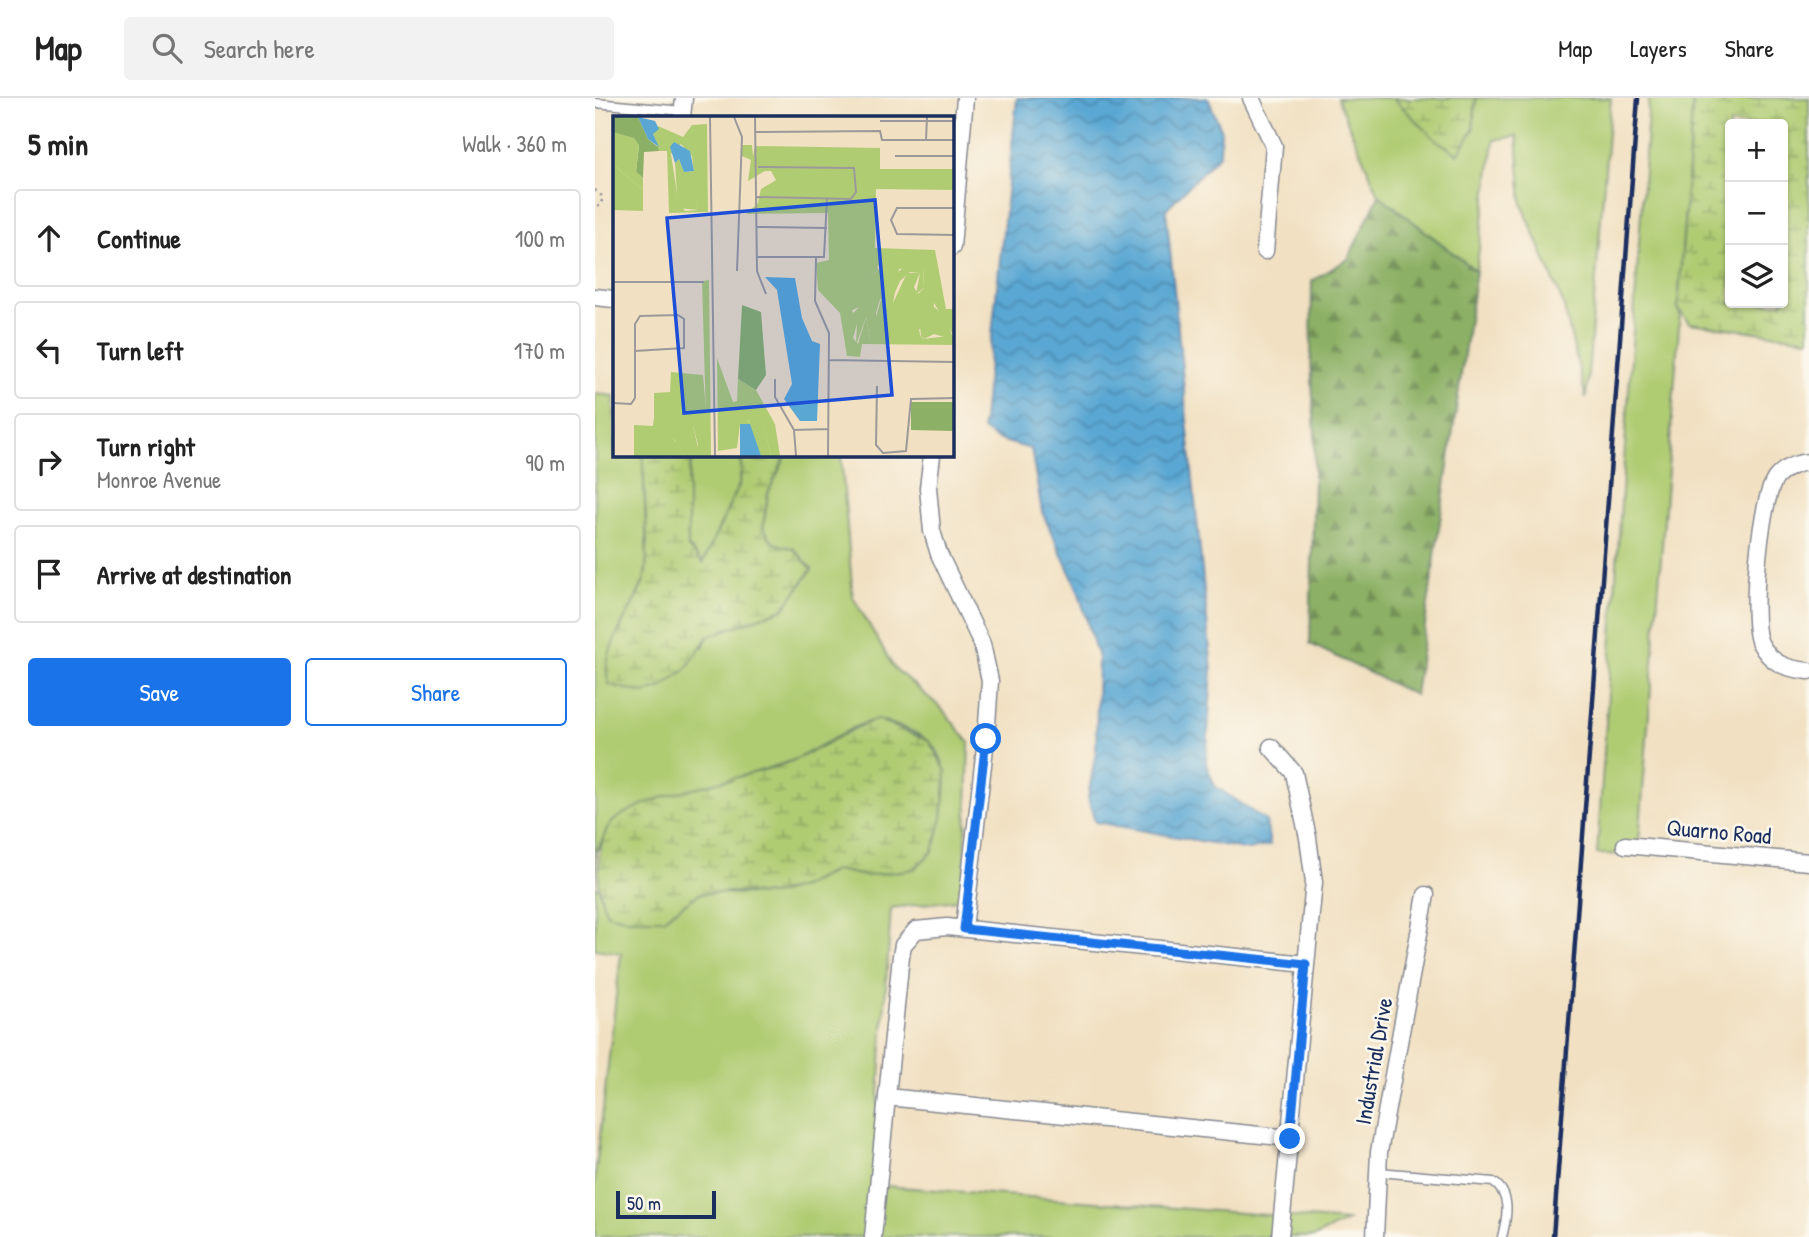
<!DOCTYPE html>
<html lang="en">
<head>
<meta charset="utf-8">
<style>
	:root { --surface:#fff; --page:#f2f2f2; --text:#222; --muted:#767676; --line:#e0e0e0; --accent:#1a73e8 }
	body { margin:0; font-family:"Patrick Hand",sans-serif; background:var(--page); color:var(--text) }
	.controls { position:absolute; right:21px; top:21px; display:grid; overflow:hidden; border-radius:7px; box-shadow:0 2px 5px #0004 }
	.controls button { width:63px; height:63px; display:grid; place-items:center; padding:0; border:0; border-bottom:2px solid var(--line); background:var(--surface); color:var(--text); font:35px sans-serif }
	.scale { position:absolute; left:21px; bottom:18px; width:100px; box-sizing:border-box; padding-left:7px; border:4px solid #1b2f5e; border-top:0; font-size:19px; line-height:24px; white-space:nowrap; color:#1b2f5e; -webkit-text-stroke:5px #fbf7ec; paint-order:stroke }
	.stop { position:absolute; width:21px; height:21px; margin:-16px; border:5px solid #1a73e8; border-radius:50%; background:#fff }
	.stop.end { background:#1a73e8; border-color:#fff; box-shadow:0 2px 7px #0008 }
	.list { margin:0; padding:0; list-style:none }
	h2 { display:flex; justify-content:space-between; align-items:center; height:91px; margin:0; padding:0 28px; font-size:30px }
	h2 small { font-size:23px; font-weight:400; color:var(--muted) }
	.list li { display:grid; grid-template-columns:46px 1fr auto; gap:21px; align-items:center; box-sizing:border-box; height:98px; margin:0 14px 14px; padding:0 14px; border:2px solid var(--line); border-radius:7px }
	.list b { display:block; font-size:26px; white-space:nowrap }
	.list p { margin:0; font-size:23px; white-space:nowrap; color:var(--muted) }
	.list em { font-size:23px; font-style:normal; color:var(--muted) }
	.actions { display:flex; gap:14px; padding:21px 28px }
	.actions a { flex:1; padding:16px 0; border:2px solid var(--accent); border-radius:7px; text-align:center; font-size:24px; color:var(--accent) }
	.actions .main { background:var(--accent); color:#fff }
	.icon { flex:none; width:38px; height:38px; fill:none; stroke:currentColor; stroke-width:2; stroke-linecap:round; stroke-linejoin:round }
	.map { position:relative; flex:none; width:1214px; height:1139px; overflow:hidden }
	header { display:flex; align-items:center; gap:42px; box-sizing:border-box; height:98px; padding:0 35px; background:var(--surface); border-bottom:2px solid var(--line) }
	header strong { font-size:33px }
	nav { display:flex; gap:38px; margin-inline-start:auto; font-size:24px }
	.search { width:490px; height:63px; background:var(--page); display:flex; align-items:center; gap:18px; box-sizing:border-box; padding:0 24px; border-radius:7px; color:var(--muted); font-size:26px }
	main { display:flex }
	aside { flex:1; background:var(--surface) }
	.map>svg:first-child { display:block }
	.green { fill:#b0cc73; stroke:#667e68; stroke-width:2; fill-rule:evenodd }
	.forest { fill:url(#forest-firs); stroke:#547062; stroke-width:2 }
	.wetland { fill:url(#wetland-marsh); stroke:#667e68; stroke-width:2; fill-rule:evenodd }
	.water { fill:url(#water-waves); stroke:#3a6b98; stroke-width:2 }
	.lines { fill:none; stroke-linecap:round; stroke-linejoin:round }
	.lane-casing { stroke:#868890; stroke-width:11 }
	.street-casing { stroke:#868890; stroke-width:19 }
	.path { stroke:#868890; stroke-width:2.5; stroke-dasharray:2 5; stroke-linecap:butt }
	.lane { stroke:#fff; stroke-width:8 }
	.street { stroke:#fff; stroke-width:16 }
	.rail { stroke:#1b2f5e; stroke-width:4.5 }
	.route { stroke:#1a73e8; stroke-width:9 }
	.labels { text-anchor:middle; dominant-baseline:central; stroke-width:5; stroke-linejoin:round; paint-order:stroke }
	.street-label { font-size:23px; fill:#1b2f5e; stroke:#fbf7ec }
	.inset-road { fill:none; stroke:#9b9999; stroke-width:2 }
	.view { fill:#1d4ed8; fill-opacity:0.15; stroke:#1d4ed8; stroke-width:3.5 }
	.inset-edge { fill:none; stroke:#1b2f5e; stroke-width:3.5 }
</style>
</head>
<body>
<header>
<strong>Map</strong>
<div class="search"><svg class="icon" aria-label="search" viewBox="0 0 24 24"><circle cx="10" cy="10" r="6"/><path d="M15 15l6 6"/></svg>Search here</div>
<nav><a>Map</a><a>Layers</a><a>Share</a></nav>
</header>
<main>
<aside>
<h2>5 min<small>Walk · 360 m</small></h2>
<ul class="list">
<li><svg class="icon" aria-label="ahead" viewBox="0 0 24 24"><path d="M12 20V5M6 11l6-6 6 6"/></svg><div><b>Continue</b></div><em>100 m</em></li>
<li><svg class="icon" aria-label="left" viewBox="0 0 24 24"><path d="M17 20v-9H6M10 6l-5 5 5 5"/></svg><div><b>Turn left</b></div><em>170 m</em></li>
<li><svg class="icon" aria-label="right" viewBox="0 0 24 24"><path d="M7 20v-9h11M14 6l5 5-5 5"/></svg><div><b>Turn right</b><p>Monroe Avenue</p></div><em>90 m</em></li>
<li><svg class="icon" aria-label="arrive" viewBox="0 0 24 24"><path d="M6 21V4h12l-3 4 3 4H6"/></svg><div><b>Arrive at destination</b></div></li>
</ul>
<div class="actions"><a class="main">Save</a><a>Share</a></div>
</aside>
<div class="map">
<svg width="1214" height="1139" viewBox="0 0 1214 1139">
	<defs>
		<pattern id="forest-firs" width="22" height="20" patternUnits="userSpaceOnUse" patternTransform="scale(1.75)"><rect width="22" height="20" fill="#8cb065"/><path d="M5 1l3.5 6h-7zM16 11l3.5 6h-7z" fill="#729056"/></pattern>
		<pattern id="wetland-marsh" width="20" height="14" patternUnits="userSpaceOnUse" patternTransform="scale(1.75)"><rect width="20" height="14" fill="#b0cc73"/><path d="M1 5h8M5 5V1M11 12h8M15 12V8" fill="none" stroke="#8ea662"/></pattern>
		<pattern id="water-waves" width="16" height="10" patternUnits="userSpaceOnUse" patternTransform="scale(1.75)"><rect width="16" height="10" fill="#5aa7d3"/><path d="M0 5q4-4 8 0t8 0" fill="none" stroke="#4a88ae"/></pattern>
	</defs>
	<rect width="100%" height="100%" fill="#fbf7ec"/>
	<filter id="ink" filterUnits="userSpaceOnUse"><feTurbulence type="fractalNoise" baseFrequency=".0143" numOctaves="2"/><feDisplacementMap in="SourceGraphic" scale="14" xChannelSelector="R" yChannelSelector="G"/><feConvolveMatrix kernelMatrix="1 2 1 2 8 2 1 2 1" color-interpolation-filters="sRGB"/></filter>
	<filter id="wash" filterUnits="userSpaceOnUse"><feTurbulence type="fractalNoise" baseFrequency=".00686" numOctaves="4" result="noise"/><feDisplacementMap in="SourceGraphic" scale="28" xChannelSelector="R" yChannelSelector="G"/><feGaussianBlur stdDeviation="1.57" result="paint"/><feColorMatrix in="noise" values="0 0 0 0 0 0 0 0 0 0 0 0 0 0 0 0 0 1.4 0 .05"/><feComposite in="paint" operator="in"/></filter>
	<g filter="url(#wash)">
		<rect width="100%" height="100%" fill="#f1e0c1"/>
		<path class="green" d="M742,0H798L878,32L881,0H1016L991,300L968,205L927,106L922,38L899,42L881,173L784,97Z
			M1054,0H1098L1083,211L1085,216L1043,757L1002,756Z
			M0,296L19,298V357H48L52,459L50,481L24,537L108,549L113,538L188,511L217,471L199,451L178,445L168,429L173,395L191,357H246L258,499L299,570L346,610L374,644L369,801L296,810L278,1087L752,1123L719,1139H0V1079L26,855L0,851ZM282,621C298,627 321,632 333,643C364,668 346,720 338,753L271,778L241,772L206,789L177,797L0,790L1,754L15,727L116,688L200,662L262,628Z
			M97,357H147L145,385L108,465L93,449V385Z"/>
		<path class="forest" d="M784,97L881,173L820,597L715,546L720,336L716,263L717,183L753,161Z"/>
		<path class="wetland" d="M798,0H881L878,32L863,56L840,41Z
			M1098,0H1214V241L1094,225L1083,211ZM1188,26V205H1135V26Z
			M48,357H97L93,385V449L108,465L145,385L147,357H191L173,395L168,429L178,445L199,451L217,471L188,511L113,538L91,571L67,589L49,595L15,587C0,558 40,510 49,482C56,461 48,385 48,357Z
			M282,621L334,643L351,673L347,720L338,753L319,771L271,778L241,772L206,789L177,797L135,794L104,796L68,821H34L12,816C0,790 0,750 15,726C49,693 155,682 201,661C229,649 253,631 282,621Z"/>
		<path class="water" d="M422,0H613L626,31L625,56L571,111L617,572L611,666L620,688L671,723L675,747L654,752L500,724L493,700L501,653L503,560L483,492L447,414L436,351L401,341L387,331Z"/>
	</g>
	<g filter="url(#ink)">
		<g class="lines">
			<defs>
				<path id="lane" d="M0,5L88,13
					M784,1074L898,1084C917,1096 912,1120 907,1139"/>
				<path id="street" d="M656,0L679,48L670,153
					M87,19L89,0
					M357,149L370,0
					M0,199L19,201
					M337,357L333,390L337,433L344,456L387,546L395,583L391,641L369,830
					M1214,364C1202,365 1189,370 1181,380C1165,400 1154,523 1165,545C1176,566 1192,571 1214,573
					M676,649L699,675L713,740L719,784L685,1139
					M1030,747L1214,764
					M292,999L695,1040
					M278,1139L306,858L308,847L321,832L352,829L711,866
					M780,1139L784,1054L831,797"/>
			</defs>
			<use href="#lane" class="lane-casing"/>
			<use href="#street" class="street-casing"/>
			<path class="path" d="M0,92L8,99L5,108L0,109"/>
			<use href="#lane" class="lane"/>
			<use href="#street" class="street"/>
			<path class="rail" d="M958,1139L1043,0"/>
		</g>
	</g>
	<g class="lines" filter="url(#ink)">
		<path class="route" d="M391,641L369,831L711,866L695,1041"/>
	</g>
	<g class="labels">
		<g class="street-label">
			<text transform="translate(1124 733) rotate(5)">Quarno Road</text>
			<text transform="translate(778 963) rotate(-80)">Industrial Drive</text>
		</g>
	</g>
	<g transform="translate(18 18)">
		<rect width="341" height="341" fill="#f1e0c1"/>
		<path d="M94,8L95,96L56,97L54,35H46L40,17L45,10L70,21L79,9ZM68,28L79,40L85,94L72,95L65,84L58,38ZM129,29H139L140,40L142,30L267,32V53H341V74L263,73L262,132L322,134L333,193H341V220L321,187L319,212L306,213L307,219L310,223L335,220L341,224V233L340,229L249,228L247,241L234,240L227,197L205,174L203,147L216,144L215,97L133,98L145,87L148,73L163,64L158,55H152L135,65L138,44L129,40ZM249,144L267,150L265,155L235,169L221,150ZM310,150L311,172L305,178L301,171L307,157H294L280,187L286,153ZM268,183L257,223L253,201L245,228L240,222L244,208L239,194ZM0,48L30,74V95L0,94ZM96,164L98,340H82L85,329L80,310L93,302L89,165ZM104,242L120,286L124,285L125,263L143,274L162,308L167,340H158L149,304L133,301L137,308H127L124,332L105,335ZM41,302L65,328L71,340H21V309L40,310Z" fill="#b0cc73" fill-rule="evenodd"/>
		<path d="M0,1H25L35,23L45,31L46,35L31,36L30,62L23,56L26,29L0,16ZM129,189L148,196L153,259L143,274L125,263ZM298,286H341V315L298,314Z" fill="#8cb065"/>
		<path d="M0,16L21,22L26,29L23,56L30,62V74L0,48ZM66,43L71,56L81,55L83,60L85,94L65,92L62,47ZM255,139H264L265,155L221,177L212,174L209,161L212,152ZM298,145L310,150L311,172L303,178L307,157L297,156L287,165L277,188L272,182L276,164ZM259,179L268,180L263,197L265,219L257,223L253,201L243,229L244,208L235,202ZM316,187L331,199L341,224L321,218L311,223L308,220L307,210L318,212ZM58,256L90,259L94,305L80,310L85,332L82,340H71L62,324L46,315L41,302V277L57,276ZM130,282L148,298L158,340H148L138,321L136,305L128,298Z" fill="#b0cc73"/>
		<path d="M25,1L42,5L46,13L40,18L46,31L35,23ZM61,26L77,35L81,55L71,56L66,43L62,47L57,31ZM152,161L182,162L189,202L199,225L207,228L204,305H187L171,283L179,268L164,174ZM127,308H137L148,340H127Z" fill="#5aa7d3"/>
		<path class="inset-road" d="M97,1L102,340M121,1L129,21L124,155M142,1L144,155L153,178M267,5H342M142,16L267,15L269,24H342M313,24L314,1M282,40H342M144,81L238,83L243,76L241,52L145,51M342,92H284L278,104L284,118L342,119M144,111L214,112M144,141H211L214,82M203,142L202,185L216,217L215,340M0,166H91M215,244L342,246M162,263V281L181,314M264,270L263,329L270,337L293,335L298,283L342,282M0,287L18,288L22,282V235L71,232V203L65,199L27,200L22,208V235M183,340L181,314L215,313"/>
		<path class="view" d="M262,84L279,279L71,297L54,102Z"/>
		<rect width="341" height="341" class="inset-edge"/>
	</g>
</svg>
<div class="controls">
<button>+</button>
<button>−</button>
<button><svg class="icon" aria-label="layers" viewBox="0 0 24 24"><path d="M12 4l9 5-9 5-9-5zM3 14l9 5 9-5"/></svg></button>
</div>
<div class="scale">50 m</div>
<div class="stop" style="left:391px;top:641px"></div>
<div class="stop end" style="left:695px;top:1041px"></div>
</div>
</main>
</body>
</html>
